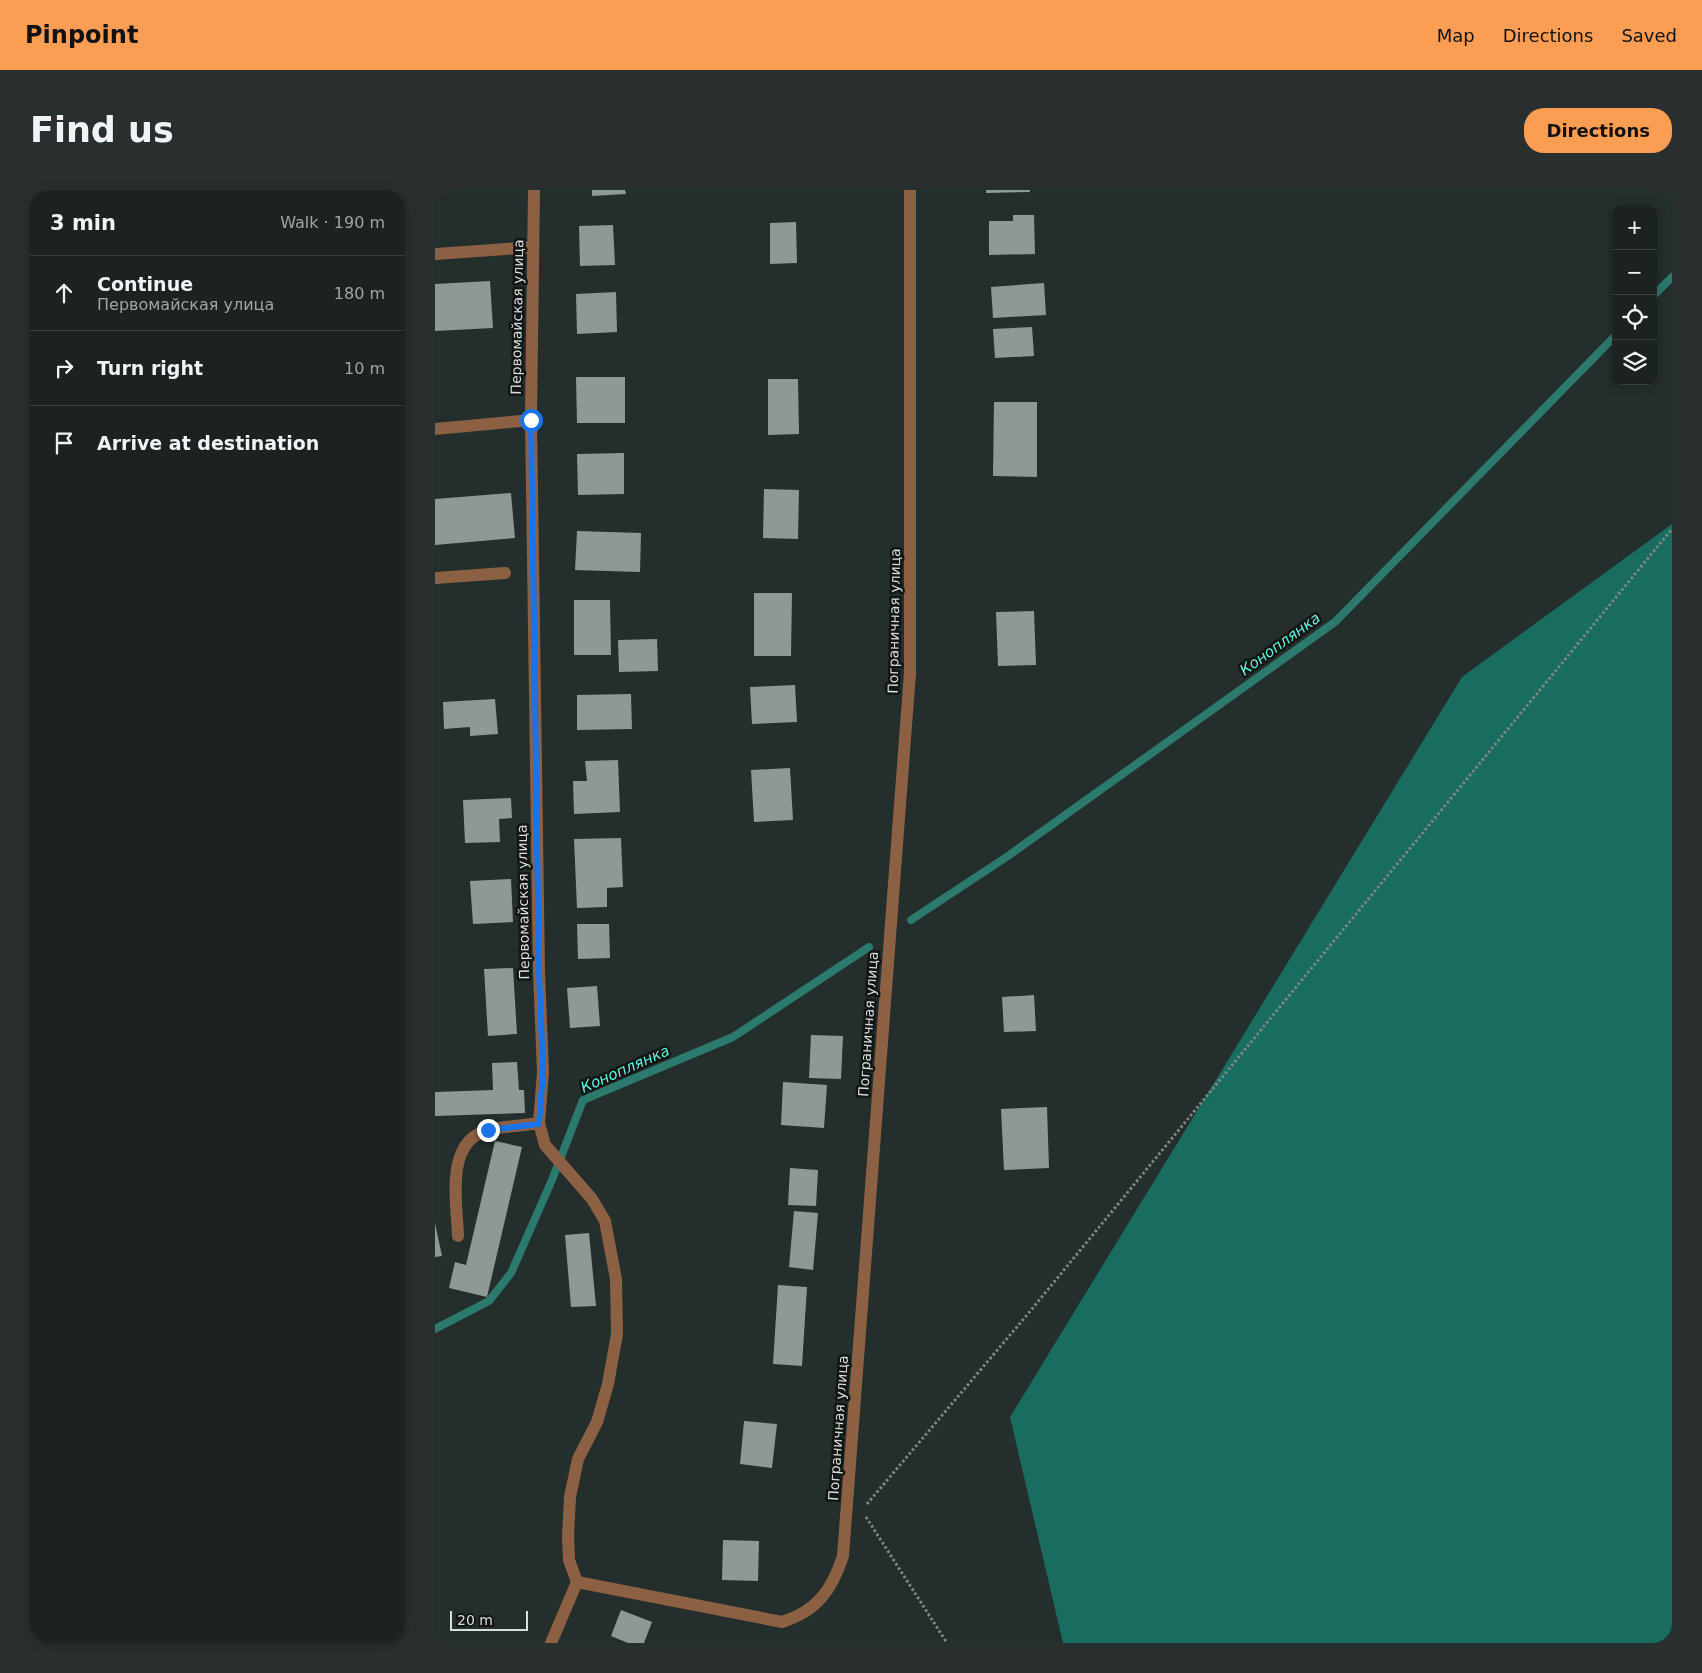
<!DOCTYPE html>
<html lang="en">
<head>
<meta charset="utf-8">
<style>
	:root { --surface:#1b2221; --page:#282f2e; --text:#f1f3f6; --muted:#a0a4a5; --line:#393f3f; --accent:#fc9d54 }
	body { margin:0; font-family:"DejaVu Sans",sans-serif; background:var(--page); color:var(--text) }
	.controls { position:absolute; right:15px; top:15px; display:grid; overflow:hidden; border-radius:10px; box-shadow:0 2px 12px #0003 }
	.controls button { width:45px; height:45px; display:grid; place-items:center; padding:0; border:0; border-bottom:1px solid var(--line); background:var(--surface); color:var(--text); font:25px sans-serif }
	.scale { position:absolute; left:15px; bottom:12px; width:78px; box-sizing:border-box; padding-left:5px; border:2px solid #d9dfdd; border-top:0; font-size:14px; line-height:18px; white-space:nowrap; color:#d9dfdd; -webkit-text-stroke:4px #111514; paint-order:stroke }
	.stop { position:absolute; width:15px; height:15px; margin:-11px; border:4px solid #1a73e8; border-radius:50%; background:#fff }
	.stop.end { background:#1a73e8; border-color:#fff; box-shadow:0 1px 5px #0008 }
	.list { margin:0; padding:0; list-style:none }
	h2 { display:flex; justify-content:space-between; align-items:center; height:65px; margin:0; padding:0 20px; font-size:21px }
	h2 small { font-size:16px; font-weight:400; color:var(--muted) }
	.list li { display:grid; grid-template-columns:32px 1fr auto; gap:15px; align-items:center; box-sizing:border-box; height:75px; padding:0 20px; border-top:1px solid var(--line) }
	.list b { display:block; font-size:19px; white-space:nowrap }
	.list p { margin:0; font-size:16px; white-space:nowrap; color:var(--muted) }
	.list em { font-size:16px; font-style:normal; color:var(--muted) }
	.icon { flex:none; width:28px; height:28px; fill:none; stroke:currentColor; stroke-width:2; stroke-linecap:round; stroke-linejoin:round }
	.map { position:relative; flex:none; width:1237px; height:1453px; overflow:hidden; border-radius:20px }
	header { display:flex; align-items:center; gap:30px; box-sizing:border-box; height:70px; padding:0 25px; background:var(--accent); color:#111 }
	header strong { font-size:24px }
	nav { display:flex; gap:28px; margin-inline-start:auto; font-size:18px }
	.intro { display:flex; align-items:center; justify-content:space-between; box-sizing:border-box; height:120px; padding:0 30px }
	h1 { margin:0; font-size:35px }
	.button { padding:12px 22px; border-radius:20px; background:var(--accent); color:#111; font-size:18px; font-weight:700 }
	main { display:flex; gap:30px; padding:0 30px }
	aside { flex:1; background:var(--surface); border-radius:20px; box-shadow:0 2px 12px #0003 }
	.map>svg:first-child { display:block }
	.forest { fill:#186c60 }
	.lines { fill:none; stroke-linecap:round; stroke-linejoin:round }
	.stream { stroke:#2b7a6d; stroke-width:8 }
	.building { fill:#8e9997 }
	.path { stroke:#7f8785; stroke-width:3; stroke-dasharray:2.5 2.5; stroke-linecap:butt }
	.minor { stroke:#8c6143; stroke-width:12 }
	.route { stroke:#1a73e8; stroke-width:6 }
	.labels { text-anchor:middle; dominant-baseline:central; stroke-width:5; stroke-linejoin:round; paint-order:stroke }
	.street-label { font-size:14px; fill:#d9dfdd; stroke:#111514 }
	.water-label { font-size:15px; font-style:italic; fill:#65f5de; stroke:#111514 }
</style>
</head>
<body>
<header>
<strong>Pinpoint</strong>
<nav><a>Map</a><a>Directions</a><a>Saved</a></nav>
</header>
<div class="intro"><h1>Find us</h1><a class="button">Directions</a></div>
<main>
<aside>
<h2>3 min<small>Walk · 190 m</small></h2>
<ul class="list">
<li><svg class="icon" aria-label="ahead" viewBox="0 0 24 24"><path d="M12 20V5M6 11l6-6 6 6"/></svg><div><b>Continue</b><p>Первомайская улица</p></div><em>180 m</em></li>
<li><svg class="icon" aria-label="right" viewBox="0 0 24 24"><path d="M7 20v-9h11M14 6l5 5-5 5"/></svg><div><b>Turn right</b></div><em>10 m</em></li>
<li><svg class="icon" aria-label="arrive" viewBox="0 0 24 24"><path d="M6 21V4h12l-3 4 3 4H6"/></svg><div><b>Arrive at destination</b></div></li>
</ul>
</aside>
<div class="map">
<svg width="1237" height="1453" viewBox="0 0 1237 1453">
	<rect width="100%" height="100%" fill="#242e2c"/>
	<path class="forest" d="M1237,334V1453H628L575,1227L1027,487Z"/>
	<g class="lines">
		<path class="stream" d="M1218,106L1237,87
			M476,730L573,666L900,432L1181,145
			M0,1139L54,1111L76,1083L117,990L148,910L298,847L434,757"/>
	</g>
	<path class="building" d="M157,0H190L191,4L157,6Z
		M551,0H595V2L551,3Z
		M578,25H599L600,64L554,65V31H578Z
		M361,32L362,73L335,74V33Z
		M178,35L180,75L145,76L144,36Z
		M55,91L58,138L0,141V94Z
		M609,93L611,125L558,128L556,97Z
		M181,102L182,142L142,144L141,104Z
		M597,137L599,166L560,168L558,139Z
		M141,187H190V233H142Z
		M333,189H363L364,244L333,245Z
		M559,212H602V287L558,286Z
		M189,263V304L143,305L142,264Z
		M329,299L364,300L363,349L328,348Z
		M76,303L80,348L0,355V309Z
		M142,341L206,343L205,382L140,380Z
		M319,403H357L356,466H319Z
		M139,410H175L176,465H139Z
		M599,421L601,475L563,476L561,422Z
		M222,449L223,481L184,482L183,450Z
		M360,495L362,532L317,534L315,497Z
		M196,504L197,539L142,540V505Z
		M60,509L63,544L35,546V537L9,539L8,512Z
		M183,570L185,622L139,624L138,591H152L150,571Z
		M355,578L358,630L319,632L316,580Z
		M76,608L77,628L64,629L65,652L30,653L28,610Z
		M186,648L188,697L172,698V717L142,718L139,649Z
		M76,689L78,732L38,734L35,691Z
		M142,734H174L175,768L143,769Z
		M78,778L82,844L53,846L49,779Z
		M162,796L165,836L135,838L132,798Z
		M599,805L601,841L569,842L567,807Z
		M376,845L408,846L406,889L374,888Z
		M82,872L84,900H89L90,923L0,926V902L58,900L57,873Z
		M348,892L392,895L389,938L346,935Z
		M612,917L614,978L569,980L566,919Z
		M60,951L87,957L52,1107L14,1098L20,1072L31,1075Z
		M355,978L383,980L381,1016L353,1015Z
		M359,1021L383,1023L378,1080L354,1077Z
		M0,1033L7,1066L0,1067Z
		M154,1043L161,1116L136,1117L130,1045Z
		M343,1095L372,1097L367,1176L338,1174Z
		M309,1231L342,1234L337,1278L305,1274Z
		M288,1350L324,1351L323,1391L287,1390Z
		M186,1420L217,1432L209,1453H193L176,1446Z"/>
	<g class="lines">
		<path class="path" d="M432,1314L592,1125L1237,339
			M431,1327L512,1453"/>
		<path class="minor" d="M99,0L96,230L104,782L108,882L104,933L110,955L157,1009L170,1031L181,1089L182,1144L173,1194L162,1232L143,1269L135,1307L133,1346L134,1370L142,1392
			M0,64L98,57
			M0,239L96,230
			M0,388L70,383
			M23,1046C22,1013 9,950 54,940C70,936 87,936 104,933
			M142,1392L347,1432C382,1421 397,1400 408,1366L475,483V0
			M116,1453L142,1392"/>
	</g>
	<g class="lines">
		<path class="route" d="M53,940L104,934L108,882L104,782L96,230"/>
	</g>
	<g class="labels">
		<g class="street-label">
			<text transform="translate(82 127) rotate(-89)">Первомайская улица</text>
			<text transform="translate(459 431) rotate(-89)">Пограничная улица</text>
			<text transform="translate(88 712) rotate(-91)">Первомайская улица</text>
			<text transform="translate(433 834) rotate(-86)">Пограничная улица</text>
			<text transform="translate(403 1238) rotate(-86)">Пограничная улица</text>
		</g>
		<g class="water-label">
			<text transform="translate(845 454) rotate(-36)">Коноплянка</text>
			<text transform="translate(190 879) rotate(-24)">Коноплянка</text>
		</g>
	</g>
</svg>
<div class="controls">
<button>+</button>
<button>−</button>
<button><svg class="icon" aria-label="locate" viewBox="0 0 24 24"><circle cx="12" cy="12" r="6"/><path d="M12 2v4M12 18v4M2 12h4M18 12h4"/></svg></button>
<button><svg class="icon" aria-label="layers" viewBox="0 0 24 24"><path d="M12 4l9 5-9 5-9-5zM3 14l9 5 9-5"/></svg></button>
</div>
<div class="scale">20 m</div>
<div class="stop" style="left:96px;top:230px"></div>
<div class="stop end" style="left:53px;top:940px"></div>
</div>
</main>
</body>
</html>
